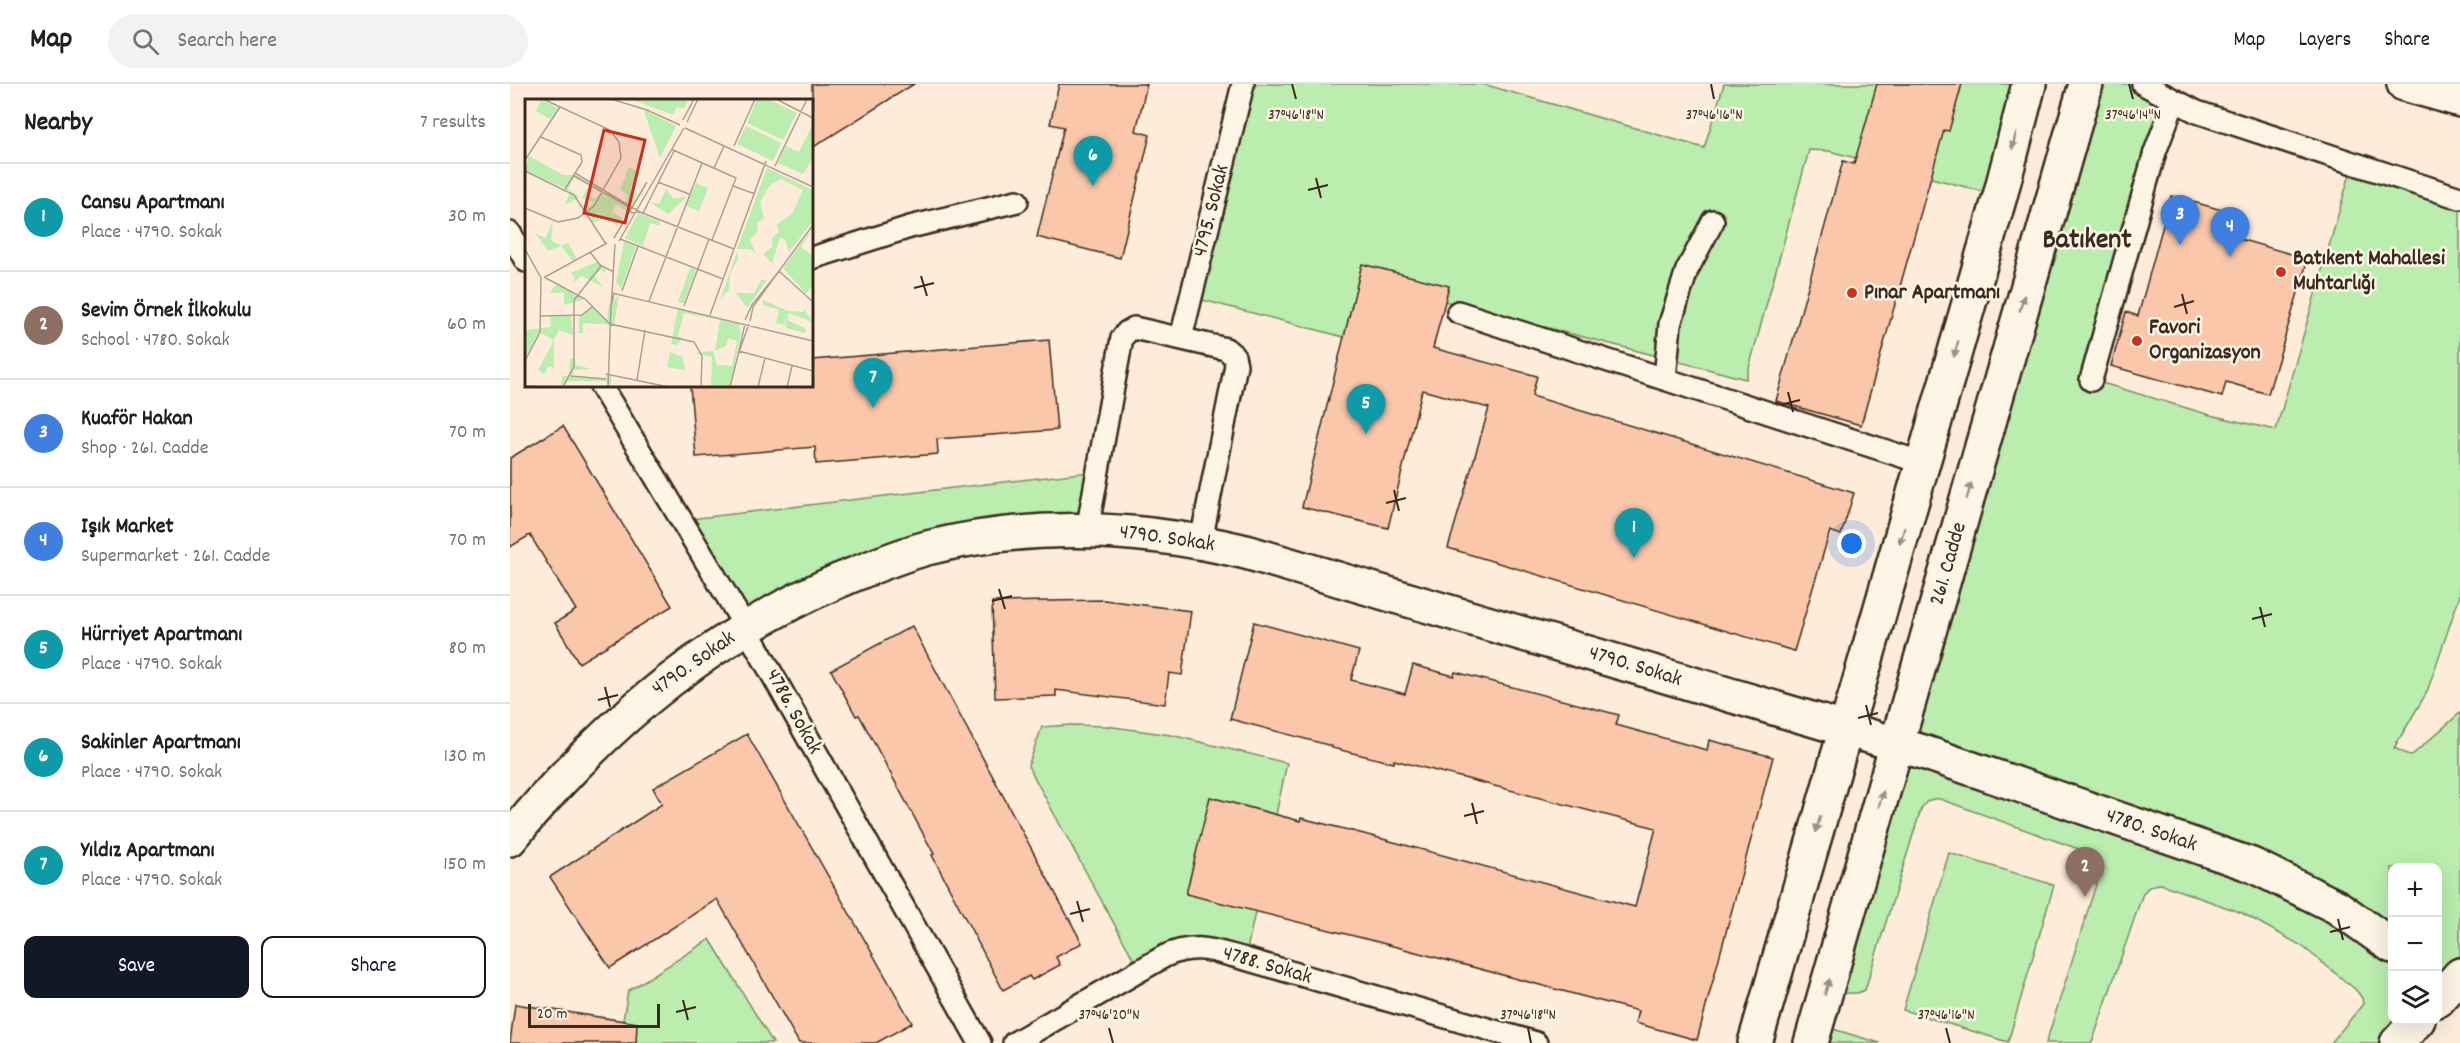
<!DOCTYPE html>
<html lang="en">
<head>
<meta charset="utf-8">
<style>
	:root { --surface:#fff; --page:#f2f2f2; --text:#202124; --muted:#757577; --line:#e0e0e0; --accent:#111827 }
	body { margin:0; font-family:Dekko,sans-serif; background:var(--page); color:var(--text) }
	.controls { position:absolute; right:18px; bottom:18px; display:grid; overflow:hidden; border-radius:12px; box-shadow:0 6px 24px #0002 }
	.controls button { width:54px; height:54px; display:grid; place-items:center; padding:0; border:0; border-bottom:2px solid var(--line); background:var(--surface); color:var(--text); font:30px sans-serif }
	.scale { position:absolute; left:18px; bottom:15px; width:132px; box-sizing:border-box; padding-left:6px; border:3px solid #3b2a1e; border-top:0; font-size:16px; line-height:21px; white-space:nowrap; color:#3b2a1e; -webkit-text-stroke:4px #fcf5e5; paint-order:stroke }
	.you { position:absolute; left:1342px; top:460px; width:21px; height:21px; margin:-15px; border:4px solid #fff; border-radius:50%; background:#1a73e8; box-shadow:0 0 0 9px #1a73e833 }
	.badge { display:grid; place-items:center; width:39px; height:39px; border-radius:50%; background:var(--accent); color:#fff; font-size:20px; font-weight:700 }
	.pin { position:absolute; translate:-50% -50px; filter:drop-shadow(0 2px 3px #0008) }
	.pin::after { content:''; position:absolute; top:32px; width:21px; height:18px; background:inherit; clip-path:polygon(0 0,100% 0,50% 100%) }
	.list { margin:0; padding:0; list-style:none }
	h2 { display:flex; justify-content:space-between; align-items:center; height:78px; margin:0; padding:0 24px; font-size:26px }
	h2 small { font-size:20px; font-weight:400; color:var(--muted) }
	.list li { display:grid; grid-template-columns:39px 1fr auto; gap:18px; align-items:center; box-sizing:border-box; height:108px; padding:0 24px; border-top:2px solid var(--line) }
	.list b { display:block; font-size:22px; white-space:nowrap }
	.list p { margin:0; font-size:20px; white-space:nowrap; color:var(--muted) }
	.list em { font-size:20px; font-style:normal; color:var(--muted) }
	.actions { display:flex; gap:12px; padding:18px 24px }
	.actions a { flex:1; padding:14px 0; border:2px solid var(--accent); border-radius:12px; text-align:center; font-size:21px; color:var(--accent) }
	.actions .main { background:var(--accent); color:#fff }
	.icon { flex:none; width:33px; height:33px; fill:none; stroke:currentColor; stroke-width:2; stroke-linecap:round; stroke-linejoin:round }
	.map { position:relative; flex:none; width:1950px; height:959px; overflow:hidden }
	header { display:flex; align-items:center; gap:36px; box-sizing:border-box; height:84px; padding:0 30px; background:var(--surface); border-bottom:2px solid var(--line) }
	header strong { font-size:28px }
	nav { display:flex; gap:33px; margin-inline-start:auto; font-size:21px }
	.search { width:420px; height:54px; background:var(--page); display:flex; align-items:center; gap:15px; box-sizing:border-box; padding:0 21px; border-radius:33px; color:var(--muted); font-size:22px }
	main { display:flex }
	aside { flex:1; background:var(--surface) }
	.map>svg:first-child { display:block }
	.green { fill:#baedae; stroke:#7a8c66; stroke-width:1.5 }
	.building { fill:#fac7ab; stroke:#3b2a1e; stroke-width:1.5 }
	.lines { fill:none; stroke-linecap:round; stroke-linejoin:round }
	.lane-casing { stroke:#3b2a1e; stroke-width:26 }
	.street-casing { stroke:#3b2a1e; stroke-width:38 }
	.secondary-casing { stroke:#3b2a1e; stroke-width:38 }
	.lane { stroke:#fcf5e5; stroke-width:21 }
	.street { stroke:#fcf5e5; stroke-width:33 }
	.secondary { stroke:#fcf5e5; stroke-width:33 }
	.oneway { fill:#9c9082 }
	.ticks { fill:none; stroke:#3b2a1e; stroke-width:2 }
	.poi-dot { fill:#c8321e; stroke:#fcf5e5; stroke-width:2 }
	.labels { text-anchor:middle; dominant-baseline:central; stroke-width:5; stroke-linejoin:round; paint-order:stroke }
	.street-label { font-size:22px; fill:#3b2a1e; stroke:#fcf5e5 }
	.poi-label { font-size:22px; font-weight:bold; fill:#3b2a1e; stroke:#fcf5e5; text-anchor:start }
	.district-label { font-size:28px; font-weight:bold; fill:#3b2a1e; stroke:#fcf5e5 }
	.inset-road { fill:none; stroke:#af9e8e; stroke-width:1.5 }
	.view { fill:#c8321e; fill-opacity:0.15; stroke:#c8321e; stroke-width:3 }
	.inset-edge { fill:none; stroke:#3b2a1e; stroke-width:3 }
	.ticks-label { font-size:15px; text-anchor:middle; fill:#3b2a1e; stroke:#fcf5e5; stroke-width:5; stroke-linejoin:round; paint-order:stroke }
</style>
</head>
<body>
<header>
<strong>Map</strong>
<div class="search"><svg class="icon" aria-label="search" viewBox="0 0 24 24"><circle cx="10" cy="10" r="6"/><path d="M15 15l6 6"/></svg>Search here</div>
<nav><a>Map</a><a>Layers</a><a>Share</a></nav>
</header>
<main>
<aside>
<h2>Nearby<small>7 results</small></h2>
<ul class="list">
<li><span class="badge" style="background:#0f9aa8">1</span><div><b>Cansu Apartmanı</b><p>Place · 4790. Sokak</p></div><em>30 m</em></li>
<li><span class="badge" style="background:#8d6e63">2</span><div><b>Sevim Örnek İlkokulu</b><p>School · 4780. Sokak</p></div><em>60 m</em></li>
<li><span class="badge" style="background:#3f7fe0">3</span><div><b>Kuaför Hakan</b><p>Shop · 261. Cadde</p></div><em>70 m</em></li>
<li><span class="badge" style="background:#3f7fe0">4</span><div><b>Işık Market</b><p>Supermarket · 261. Cadde</p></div><em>70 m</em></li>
<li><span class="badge" style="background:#0f9aa8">5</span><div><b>Hürriyet Apartmanı</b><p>Place · 4790. Sokak</p></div><em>80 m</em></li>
<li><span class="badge" style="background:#0f9aa8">6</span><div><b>Sakinler Apartmanı</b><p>Place · 4790. Sokak</p></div><em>130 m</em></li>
<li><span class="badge" style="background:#0f9aa8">7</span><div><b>Yıldız Apartmanı</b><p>Place · 4790. Sokak</p></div><em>150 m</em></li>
</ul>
<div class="actions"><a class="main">Save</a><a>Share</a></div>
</aside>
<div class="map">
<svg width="1950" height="959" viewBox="0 0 1950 959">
	<rect width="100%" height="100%" fill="#fcecd9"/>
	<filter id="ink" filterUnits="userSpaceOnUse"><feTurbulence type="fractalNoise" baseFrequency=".0167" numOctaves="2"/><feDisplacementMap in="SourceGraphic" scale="12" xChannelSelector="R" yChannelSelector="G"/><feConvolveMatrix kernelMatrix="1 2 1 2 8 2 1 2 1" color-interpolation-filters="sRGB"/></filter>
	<g filter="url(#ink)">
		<path class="green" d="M733,0H973L1194,64L1214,0H1519L1490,112L1319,67L1299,66L1236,295L849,195L834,253L681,213Z
			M1576,0H1633L1664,18L1582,296L1700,331L1766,346L1843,79L1950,114V511L1917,608L1884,664L1901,672L1950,629V891L1928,916V784H1882V936L1908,937L1887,959H1821L1853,920L1852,914L1846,906L1792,862L1732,829L1651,800C1642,800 1636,803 1632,812L1582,959H1536L1590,788L1588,772L1430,715C1420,714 1416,717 1411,725L1355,906C1342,913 1330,907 1317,903Z
			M588,387L577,447L464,455L236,544L171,436Z
			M561,641L596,642L661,651L777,679L735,875L693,864L630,887L518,682L532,643Z
			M1439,769L1544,801L1498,958L1393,926Z
			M200,855L263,959H109L118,907Z
			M1306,940L1370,959H1301Z"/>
		<path class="building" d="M302,0H404L302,64Z
			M549,0H637L626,47L640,51L610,174L527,153L554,43L540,40Z
			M1367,0H1452L1439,47L1434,46L1351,341L1266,317L1333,77L1344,80Z
			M1661,112L1716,127L1709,149L1798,175L1758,310L1716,298L1712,313L1601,282L1616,228L1628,232Z
			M852,180L939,202L923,264L1027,292L1022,312L1344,409L1331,451L1320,447L1284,567L938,464L979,324L912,306L878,444L792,423Z
			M539,256L547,346L427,355L428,370L306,380L305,363L186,373L180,302H302V276Z
			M53,342L162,522L69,579L45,539L66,526L20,451L0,463V374Z
			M594,516L681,527L672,591L659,589L655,620L546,606V612L485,614L482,518Z
			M744,538L849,567L841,596L895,610L903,581L944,592L945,588L1109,631L1106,641L1197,666L1199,656L1263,673L1187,956L1125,939L1128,927L868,858L676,810L700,713L790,737L791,734L854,750L1125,823L1146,744L884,676V679L822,664V662L720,635Z
			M402,542L572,859L546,873L550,881L522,896L519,892L493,906L422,771L424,770L349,631L346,632L321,586Z
			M237,650L402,939L366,959H289L207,815L100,884L40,793L152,720L143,704Z
			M5,920L127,939L126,959H0Z"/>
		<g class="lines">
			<defs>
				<path id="lane" d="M1633,0L1687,28L1950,114
					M0,149L16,177
					M302,174L400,143L507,117
					M948,228L1413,379
					M671,254L733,0
					M1155,295L1160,240L1177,186L1203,137
					M1581,296L1645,68L1664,18
					M91,302L236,544L470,959
					M577,447L612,254L617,248L624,244L716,265L724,272L726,281L691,457
					M504,959L655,872C686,858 704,867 735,875L1026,959"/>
				<path id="street" d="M0,755C89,645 197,553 328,497C357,485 387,472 417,464C522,438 632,443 736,468L1413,668L1742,781L1827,823L1882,862
					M1928,916L1950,891
					M1245,959L1490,112L1519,0
					M1301,959L1576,0
					M1887,959L1908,936"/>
				<path id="secondary" d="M1894,0L1950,16"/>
			</defs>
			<use href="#lane" class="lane-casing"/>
			<use href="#street" class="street-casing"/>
			<use href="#secondary" class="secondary-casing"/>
			<use href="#lane" class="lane"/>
			<use href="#street" class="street"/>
			<use href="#secondary" class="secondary"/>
		</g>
		<defs><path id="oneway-solid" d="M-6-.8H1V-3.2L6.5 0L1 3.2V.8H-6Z" transform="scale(1.5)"/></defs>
		<g class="oneway">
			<use href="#oneway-solid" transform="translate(1504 57) rotate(104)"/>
			<use href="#oneway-solid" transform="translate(1512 219) rotate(-74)"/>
			<use href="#oneway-solid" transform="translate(1446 265) rotate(106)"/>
			<use href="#oneway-solid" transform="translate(1459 407) rotate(-74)"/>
			<use href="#oneway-solid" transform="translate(1392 452) rotate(106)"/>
			<use href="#oneway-solid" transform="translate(1371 715) rotate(-74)"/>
			<use href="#oneway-solid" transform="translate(1308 740) rotate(106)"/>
			<use href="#oneway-solid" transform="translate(1317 903) rotate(-74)"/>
		</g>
	</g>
	<path class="ticks" d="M782,0L786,15M1201,0L1204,15M1619,0L1623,15M806,94L811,114M798,106L818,101M411,192L417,212M404,204L424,199M1672,210L1677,230M1664,223L1684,217M1278,308L1283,328M1270,321L1290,316M884,406L889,427M876,419L896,414M489,505L495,525M482,517L502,512M1750,523L1755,543M1742,535L1762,530M95,603L100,623M88,616L108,611M1356,621L1361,641M1348,634L1368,629M962,719L967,740M954,732L974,727M567,817L573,838M560,830L580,825M1828,835L1833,856M1820,848L1840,843M173,916L178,936M166,928L186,923M599,944L603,959M1018,944L1021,959M1436,944L1440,959"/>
	<g class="poi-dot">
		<circle cx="1771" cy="188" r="6"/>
		<circle cx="1342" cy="209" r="6"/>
		<circle cx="1627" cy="257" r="6"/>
	</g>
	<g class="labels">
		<g class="street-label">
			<text transform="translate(702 127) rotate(-76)">4795. Sokak</text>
			<text transform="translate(657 455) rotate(8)">4790. Sokak</text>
			<text transform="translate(1439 480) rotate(-74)">261. Cadde</text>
			<text transform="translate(184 580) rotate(-35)">4790. Sokak</text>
			<text transform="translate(1125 583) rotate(17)">4790. Sokak</text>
			<text transform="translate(283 628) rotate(61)">4786. Sokak</text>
			<text transform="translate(1641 747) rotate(19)">4780. Sokak</text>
			<text transform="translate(757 882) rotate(16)">4788. Sokak</text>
		</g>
		<g class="poi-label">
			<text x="1783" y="175">Batıkent Mahallesi<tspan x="1783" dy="25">Muhtarlığı</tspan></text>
			<text x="1354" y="209">Pınar Apartmanı</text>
			<text x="1639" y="244">Favori<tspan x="1639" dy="25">Organizasyon</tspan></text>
		</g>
		<g class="district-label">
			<text x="1577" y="158">Batıkent</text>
		</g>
	</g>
	<g transform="translate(15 15)">
		<rect width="288" height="288" fill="#fcecd9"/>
		<path d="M164,0L159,10L152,8L148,16L108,1ZM232,0H243L272,14L258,41L222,24ZM16,1L33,9L25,20L11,12ZM120,11L151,27L135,59L120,15ZM288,25V59L278,75L253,64L261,47L274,53ZM221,27L256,44L248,62L212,45ZM4,57L38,76H48L40,89L0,72ZM104,68L115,74L105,91L112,96L106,107L100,103L103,96L95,91ZM242,69L288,91V122L264,153L260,140L255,139L247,164L238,155L247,148V139L254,133L252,125L267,115L278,91L256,80L245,86L235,103L239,119L233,123L232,133L225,141L231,155L225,150H212ZM48,76L66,87L62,95L70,100L75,94L68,88L104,109L102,112L91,106L87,113L97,119L92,127L72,114L75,121L68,124L55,102L62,110L69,103L57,99L64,87L49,79L43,90L55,98L40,106L45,93L40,90ZM171,84L183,89L174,112L161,107ZM141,90L148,99L162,98L143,115L125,103L134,105ZM113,114L136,123L134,127L125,124L118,146L125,150L100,139ZM28,121L26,141L36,147L43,144L52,160L48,162L36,147L23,152L11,135L21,139ZM288,129L276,148L288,157V185L281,195L258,169ZM99,143L111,148L96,190L91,183ZM212,153L213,160L205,175L204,191L195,200L191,212ZM72,163L81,170L80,174L75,170L70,178L78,188L57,177L48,183L50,178L45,174ZM165,169L171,171L159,204L153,203ZM236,181H242L222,209L211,194H229ZM32,185L50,196L48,200L52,195L60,200L39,206V194H24ZM94,196L89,226L58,224V234H54V217L68,207L82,222L84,206ZM238,201L263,212L278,213L284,206L280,212L288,223L264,214L262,221L281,230L280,234L261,229L262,222L258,229L262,215L258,226L251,224L254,211L238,206ZM153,209L214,225L216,234L205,288H186L187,258L169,254L188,252L192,266L207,267L212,242L203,239L201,247L190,252L195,221L159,214L153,237L157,239L152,246L146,245ZM25,217H46L48,236L34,231L29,241L14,233L0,261V231L26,228ZM29,241V269L24,267L19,275L13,271ZM145,253L158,258L160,271L142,268ZM45,260H50V266L67,270L49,271L47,277L81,280V275L87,276L85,288L81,282H43L36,288L37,277H44Z" fill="#baedae"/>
		<path class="inset-road" d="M86,0L122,11L155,26M251,0L288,19M158,21L169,0M162,23L173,0M160,29L288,88M16,38L56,56L57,63L40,90M209,47L230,0M146,50L211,79L187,141M0,61L35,8M250,67L282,0M189,69L199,47M0,72L49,96L81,145M48,76L104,108L107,114L115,113L50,74M133,83L164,95M208,87L230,95M0,109L33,123L53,119L69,107L96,59L94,43L85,31L18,0M115,113L209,150M118,114L149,52M288,126L254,172L288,203M89,139L122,83M95,140L198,180M94,142L159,29M90,145L87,194L288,242M0,150L16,179L15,233L0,262M65,153L75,166L89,173M19,178L60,200L85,225L169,243L177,257L176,288M20,178L82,144M97,192L113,147M87,194L86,207L89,195M124,202L177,64M159,207L184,140M185,216L241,62M15,217L57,216L68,207M220,221L227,206L254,172L228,208L225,222M220,225L213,256L224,225M214,252L288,272M81,275L144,288M46,277L81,280M112,281L120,231M0,287L30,288M38,288L49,267V201L76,167M83,288L86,207M205,288L213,256M233,288L240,259M262,288L267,267"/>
		<path class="view" d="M79,31L120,41L100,124L59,114Z"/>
		<rect width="288" height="288" class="inset-edge"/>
	</g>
	<g class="ticks-label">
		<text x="786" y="35">37°46'18"N</text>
		<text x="1204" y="35">37°46'16"N</text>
		<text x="1623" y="35">37°46'14"N</text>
		<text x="599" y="935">37°46'20"N</text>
		<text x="1018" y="935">37°46'18"N</text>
		<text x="1436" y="935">37°46'16"N</text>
	</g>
</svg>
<div class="controls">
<button>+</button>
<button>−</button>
<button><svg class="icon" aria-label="layers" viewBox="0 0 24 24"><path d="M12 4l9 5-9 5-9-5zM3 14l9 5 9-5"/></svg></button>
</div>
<div class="scale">20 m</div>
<div class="you"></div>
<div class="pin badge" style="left:1124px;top:474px;background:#0f9aa8">1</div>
<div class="pin badge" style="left:1575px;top:813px;background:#8d6e63">2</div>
<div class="pin badge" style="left:1670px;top:161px;background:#3f7fe0">3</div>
<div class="pin badge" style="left:1720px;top:173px;background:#3f7fe0">4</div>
<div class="pin badge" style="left:856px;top:350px;background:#0f9aa8">5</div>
<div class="pin badge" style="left:583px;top:102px;background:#0f9aa8">6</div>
<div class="pin badge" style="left:363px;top:324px;background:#0f9aa8">7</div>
</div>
</main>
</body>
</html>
